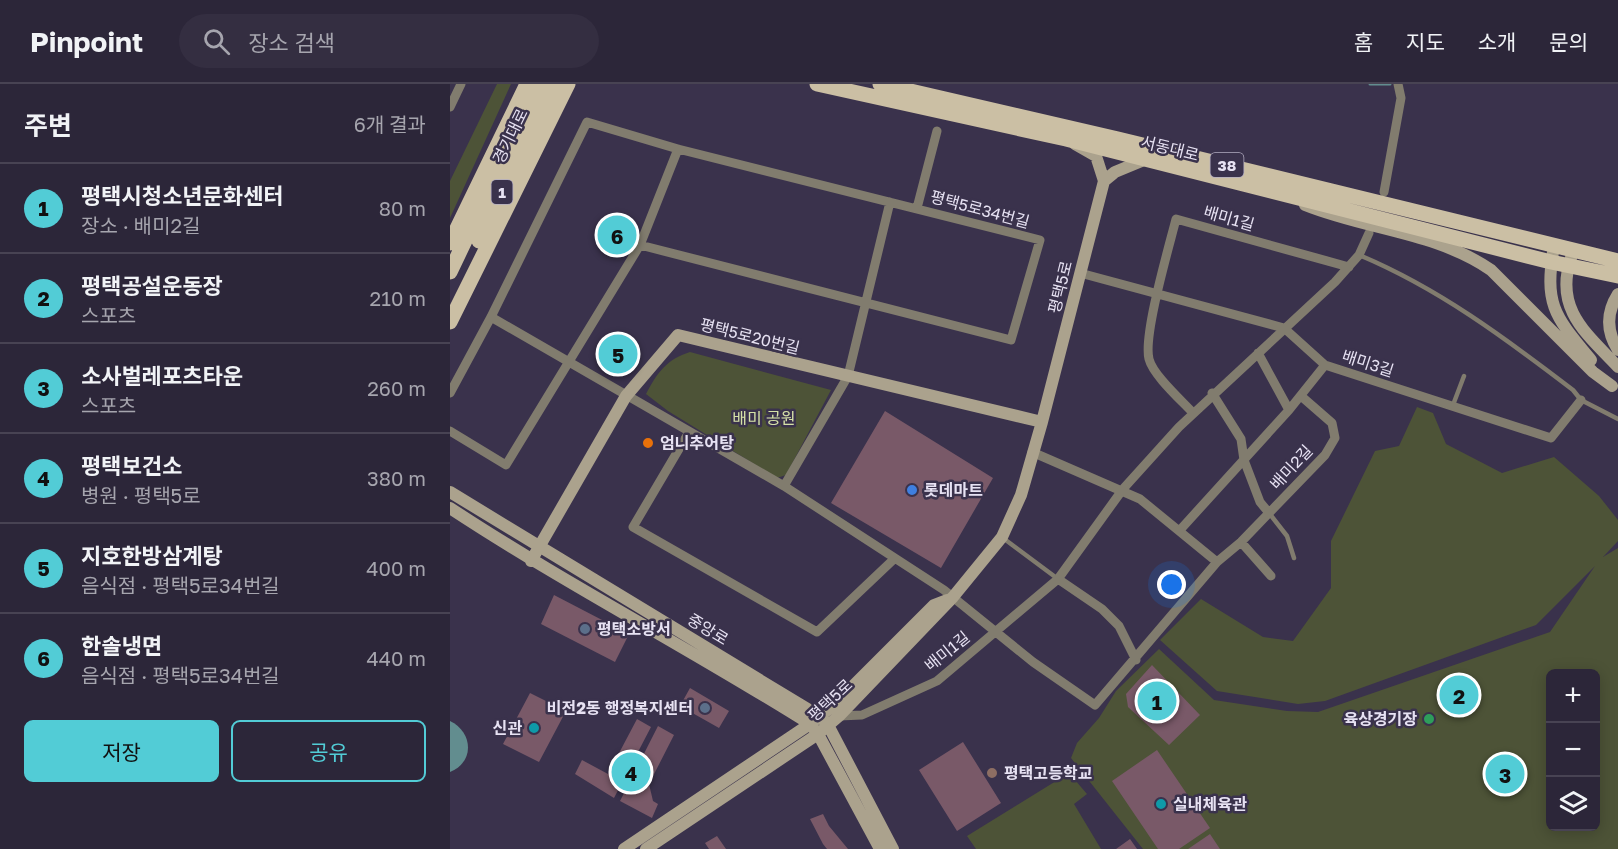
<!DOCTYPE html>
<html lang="ko">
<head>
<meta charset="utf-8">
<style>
	:root { --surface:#2c2639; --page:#342e41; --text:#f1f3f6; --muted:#a6a5ae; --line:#484353; --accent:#52ccd6 }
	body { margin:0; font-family:"Golos Text","Noto Sans KR",sans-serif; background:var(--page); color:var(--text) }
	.controls { position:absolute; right:18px; bottom:18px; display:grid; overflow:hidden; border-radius:9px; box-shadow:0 3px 15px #0003 }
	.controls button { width:54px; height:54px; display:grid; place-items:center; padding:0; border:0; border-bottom:2px solid var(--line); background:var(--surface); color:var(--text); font:30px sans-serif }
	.you { position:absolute; left:722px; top:501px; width:21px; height:21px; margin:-15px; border:4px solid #fff; border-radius:50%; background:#1a73e8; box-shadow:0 0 0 9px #1a73e833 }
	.badge { display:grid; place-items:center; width:39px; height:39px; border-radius:50%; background:var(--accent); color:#111; font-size:20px; font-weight:700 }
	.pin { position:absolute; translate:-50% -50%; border:3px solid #fff; box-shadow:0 2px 6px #0006 }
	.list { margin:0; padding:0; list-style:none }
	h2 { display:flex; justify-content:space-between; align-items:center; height:78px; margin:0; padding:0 24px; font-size:26px }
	h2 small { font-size:20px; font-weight:400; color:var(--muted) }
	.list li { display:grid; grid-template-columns:39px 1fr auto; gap:18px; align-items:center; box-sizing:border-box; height:90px; padding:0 24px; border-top:2px solid var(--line) }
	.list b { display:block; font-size:22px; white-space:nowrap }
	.list p { margin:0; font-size:20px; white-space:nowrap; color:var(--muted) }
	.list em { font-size:20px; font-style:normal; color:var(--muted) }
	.actions { display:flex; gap:12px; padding:18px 24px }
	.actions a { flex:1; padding:14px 0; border:2px solid var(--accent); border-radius:9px; text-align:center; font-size:21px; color:var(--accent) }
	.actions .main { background:var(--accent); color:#111 }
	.icon { flex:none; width:33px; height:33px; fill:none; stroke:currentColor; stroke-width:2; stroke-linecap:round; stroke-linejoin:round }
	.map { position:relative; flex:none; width:1168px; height:765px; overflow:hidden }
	header { display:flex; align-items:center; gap:36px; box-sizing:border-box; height:84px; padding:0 30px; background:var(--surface); border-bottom:2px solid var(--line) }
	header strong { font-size:28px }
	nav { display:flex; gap:33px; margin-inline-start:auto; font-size:21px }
	.search { width:420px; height:54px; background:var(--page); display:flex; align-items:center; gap:15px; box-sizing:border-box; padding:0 21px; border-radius:33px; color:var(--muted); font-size:22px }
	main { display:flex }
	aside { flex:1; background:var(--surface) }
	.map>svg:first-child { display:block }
	.green { fill:#4d5337; fill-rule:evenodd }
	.water { fill:#628d8f }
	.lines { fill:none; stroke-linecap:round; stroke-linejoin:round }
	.stream { stroke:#628d8f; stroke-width:3 }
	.building { fill:#795968 }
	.lane { stroke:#817c6e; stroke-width:4.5 }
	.street { stroke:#817c6e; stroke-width:9 }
	.secondary { stroke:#aba28d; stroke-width:12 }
	.primary { stroke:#cbbfa4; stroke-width:15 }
	.food-dot { fill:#e8710a; stroke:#3a324c; stroke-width:2 }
	.shop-dot { fill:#3f7fe0; stroke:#3a324c; stroke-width:2 }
	.service-dot { fill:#5c6f8a; stroke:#3a324c; stroke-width:2 }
	.leisure-dot { fill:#2e9e5b; stroke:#3a324c; stroke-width:2 }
	.culture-dot { fill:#0f9aa8; stroke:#3a324c; stroke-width:2 }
	.education-dot { fill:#8d6e63; stroke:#3a324c; stroke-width:2 }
	.labels { text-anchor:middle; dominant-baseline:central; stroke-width:5; stroke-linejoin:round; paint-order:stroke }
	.shield { fill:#3a324c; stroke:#b3adc1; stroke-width:1.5 }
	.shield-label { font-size:15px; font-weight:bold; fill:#e7e2f3 }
	.street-label { font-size:16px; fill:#e7e2f3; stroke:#3a324c }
	.park-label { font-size:16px; fill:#d5e1a7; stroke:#3a324c }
	.poi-label { font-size:16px; font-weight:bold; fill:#e7e2f3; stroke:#3a324c; text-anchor:start }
</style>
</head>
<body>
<header>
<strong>Pinpoint</strong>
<div class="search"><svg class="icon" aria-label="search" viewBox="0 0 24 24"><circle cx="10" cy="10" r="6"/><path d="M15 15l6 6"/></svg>장소 검색</div>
<nav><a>홈</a><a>지도</a><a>소개</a><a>문의</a></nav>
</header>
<main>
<aside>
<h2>주변<small>6개 결과</small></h2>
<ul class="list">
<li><span class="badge">1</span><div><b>평택시청소년문화센터</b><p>장소 · 배미2길</p></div><em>80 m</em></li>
<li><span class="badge">2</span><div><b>평택공설운동장</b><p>스포츠</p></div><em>210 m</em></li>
<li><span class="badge">3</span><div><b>소사벌레포츠타운</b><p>스포츠</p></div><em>260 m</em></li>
<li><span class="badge">4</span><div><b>평택보건소</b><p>병원 · 평택5로</p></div><em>380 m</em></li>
<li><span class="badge">5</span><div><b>지호한방삼계탕</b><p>음식점 · 평택5로34번길</p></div><em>400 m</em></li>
<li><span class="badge">6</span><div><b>한솔냉면</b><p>음식점 · 평택5로34번길</p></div><em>440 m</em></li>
</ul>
<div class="actions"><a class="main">저장</a><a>공유</a></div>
</aside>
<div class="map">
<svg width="1168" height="765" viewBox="0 0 1168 765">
	<rect width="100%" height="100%" fill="#3a324c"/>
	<path class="green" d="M47,0H61L0,134V97Z
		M240,268L381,306L336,391L327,394L218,327L196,310C207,289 217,275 240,268Z
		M967,323L983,329L996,360L1052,389L1104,373L1149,412L1168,436V457L1153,473L1168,464V765H693L621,674L627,659L649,634L666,607L709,565L764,616L837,627L868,628L1100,548L1145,482L1086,541L875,617L848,620L767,607L710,556L751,515L813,553L843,557L881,504V457L925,367L949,362ZM1100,590H1146V742H1100Z
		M619,689L637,710L624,720L651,765H526L517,752Z"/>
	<path class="water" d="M0,637C23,648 25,678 0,688Z"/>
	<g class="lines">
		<path class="stream" d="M920,0H940"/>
	</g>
	<path class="building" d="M435,327L543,394L491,484L381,419Z
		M104,511L179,550L165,578L91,540Z
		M702,581L750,631L719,661L678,623L676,610Z
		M240,604L279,627L269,644L230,622Z
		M80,609L116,627L89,678L53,660Z
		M187,635L201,643L164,714L125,690L132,676L158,690Z
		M208,642L224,651L199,700L203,717L208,720L202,734L170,717Z
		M513,658L551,719L507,747L469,686Z
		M707,666L760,744L729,765H708L662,697Z
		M373,730L379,742L398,765H377L373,760L360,735Z
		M760,750L770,765H738Z
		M267,752L276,765H259L255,759Z
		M680,755L687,765H666Z"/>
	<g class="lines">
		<path class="lane" d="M909,171C988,204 1055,254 1123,306L1131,316L1168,335
			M1003,321L1014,292
			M819,429L837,452L844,474
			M553,454L608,495"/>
		<path class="street" d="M0,23L11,0
			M934,108L951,14L948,0
			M467,124L487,47
			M630,189L834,244L875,281L1101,354L1131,316
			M41,233L334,402L494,506L583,578L645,621L767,478L791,458L875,371L885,354L882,339L851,312
			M808,269L839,326
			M0,309L41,233L137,38L228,65L590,156L561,256L190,161
			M762,309L791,355L794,376L810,418L819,429
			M743,329C731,316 703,291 699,275C693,251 719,163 726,135L899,183
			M0,347L56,381L190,161L228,65
			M239,348L183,443L367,548L444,475
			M582,368L690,415L767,478
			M334,402L398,292L440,118
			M730,446L839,326L875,281
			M791,458L821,492
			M608,495L652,525L669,542L686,576
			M389,632L412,631L487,597L608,495L673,405L729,343L885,198L909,171L919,149"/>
		<path class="secondary" d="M654,97L665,88L694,76
			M855,121C917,146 986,148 1041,186L1143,288L1162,302
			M1104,162C1094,221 1104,231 1141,276
			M1121,174C1104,225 1136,249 1168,283
			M1168,210C1156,229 1156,247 1168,266
			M0,408L369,632L378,641L443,765
			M0,424C117,501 241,565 360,640L368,650L430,765
			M81,477L176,312L228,251L592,338
			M174,765L360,640L385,620L484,521L497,516
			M196,765L368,650L389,632L503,513L552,453L571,411L592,338L654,97L646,72L625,60"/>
		<path class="primary" d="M367,0L616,55L1101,178L1168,192
			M430,0L668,55L1168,177
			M29,157L104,0
			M0,159L77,0
			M0,188L90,0
			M0,238L118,0"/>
	</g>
	<circle class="food-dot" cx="198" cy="359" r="6"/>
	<circle class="shop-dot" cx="462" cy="406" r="6"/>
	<g class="service-dot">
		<circle cx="135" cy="545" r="6"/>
		<circle cx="255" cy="624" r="6"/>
	</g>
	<circle class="leisure-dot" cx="979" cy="635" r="6"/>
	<g class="culture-dot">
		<circle cx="84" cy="644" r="6"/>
		<circle cx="711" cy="720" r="6"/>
	</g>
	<circle class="education-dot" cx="542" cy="689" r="6"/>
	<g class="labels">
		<g class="shield">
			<rect x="760.5" y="69" width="33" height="24" rx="4.5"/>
			<rect x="41.5" y="96" width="21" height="24" rx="4.5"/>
		</g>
		<g class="shield-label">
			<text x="777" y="81">38</text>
			<text x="52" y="108">1</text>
		</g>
		<g class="street-label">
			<text transform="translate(60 52) rotate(-64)">경기대로</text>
			<text transform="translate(720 64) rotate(14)">서동대로</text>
			<text transform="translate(530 125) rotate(15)">평택5로34번길</text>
			<text transform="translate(779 134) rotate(16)">배미1길</text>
			<text transform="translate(610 203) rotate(-76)">평택5로</text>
			<text transform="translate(300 252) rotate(14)">평택5로20번길</text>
			<text transform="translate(918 279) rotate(18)">배미3길</text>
			<text transform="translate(841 383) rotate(-47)">배미2길</text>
			<text transform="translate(258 545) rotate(31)">중앙로</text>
			<text transform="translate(497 567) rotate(-39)">배미1길</text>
			<text transform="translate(380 616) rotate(-43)">평택5로</text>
		</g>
		<g class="park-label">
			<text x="314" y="334">배미 공원</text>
		</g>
		<g class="poi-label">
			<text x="210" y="359">엄니추어탕</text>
			<text x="474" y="406">롯데마트</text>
			<text x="147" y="545">평택소방서</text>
			<text x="243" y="624" text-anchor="end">비전2동 행정복지센터</text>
			<text x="967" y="635" text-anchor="end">육상경기장</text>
			<text x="72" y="644" text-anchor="end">신관</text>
			<text x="554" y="689">평택고등학교</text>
			<text x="723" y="720">실내체육관</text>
		</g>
	</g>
</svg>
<div class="controls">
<button>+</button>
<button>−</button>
<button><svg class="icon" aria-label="layers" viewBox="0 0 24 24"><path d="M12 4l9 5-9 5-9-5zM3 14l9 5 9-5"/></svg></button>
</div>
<div class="you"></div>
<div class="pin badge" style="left:707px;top:617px">1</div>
<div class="pin badge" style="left:1009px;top:611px">2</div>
<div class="pin badge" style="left:1055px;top:690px">3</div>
<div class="pin badge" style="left:181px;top:688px">4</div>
<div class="pin badge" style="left:168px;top:270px">5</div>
<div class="pin badge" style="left:167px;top:151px">6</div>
</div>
</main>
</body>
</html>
